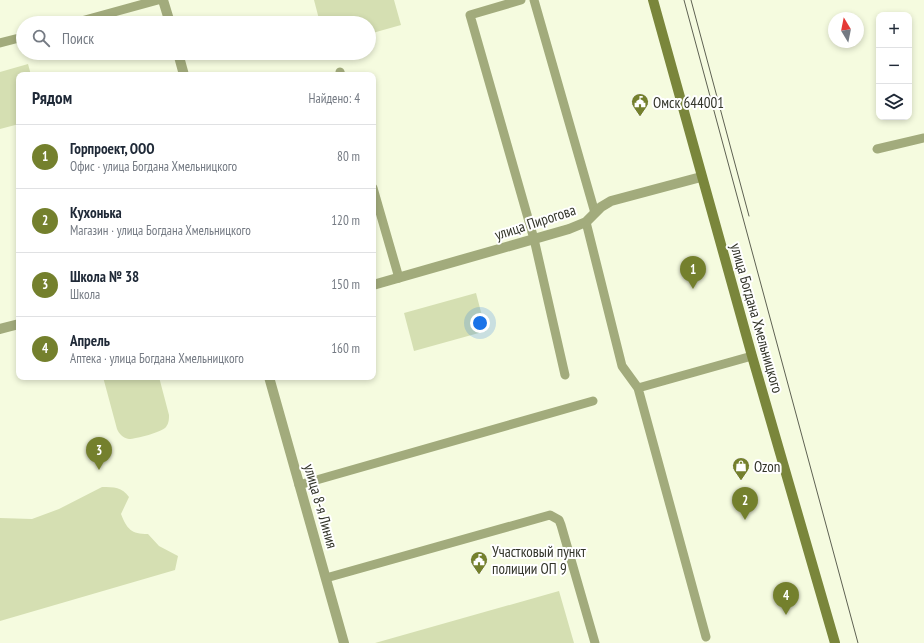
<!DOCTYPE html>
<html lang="ru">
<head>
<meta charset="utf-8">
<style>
	:root { --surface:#fff; --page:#f6f6f7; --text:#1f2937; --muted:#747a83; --line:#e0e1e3; --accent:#74802d }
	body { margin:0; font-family:"PT Sans Narrow",sans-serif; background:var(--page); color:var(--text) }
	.controls { position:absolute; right:12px; top:12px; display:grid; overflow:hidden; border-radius:8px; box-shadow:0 2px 6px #0003 }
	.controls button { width:36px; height:36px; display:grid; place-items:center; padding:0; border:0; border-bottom:1px solid var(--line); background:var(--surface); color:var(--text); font:20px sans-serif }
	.compass { position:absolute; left:828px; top:12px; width:36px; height:36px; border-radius:50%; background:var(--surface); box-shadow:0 2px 6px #0003; rotate:350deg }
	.you { position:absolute; left:480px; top:323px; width:14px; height:14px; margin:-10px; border:3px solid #fff; border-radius:50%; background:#1a73e8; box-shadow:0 0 0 6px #1a73e833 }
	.badge { display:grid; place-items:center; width:26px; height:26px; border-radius:50%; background:var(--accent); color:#fff; font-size:13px; font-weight:700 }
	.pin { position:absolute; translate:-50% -33px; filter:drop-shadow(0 1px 2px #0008) }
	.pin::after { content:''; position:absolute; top:21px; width:14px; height:12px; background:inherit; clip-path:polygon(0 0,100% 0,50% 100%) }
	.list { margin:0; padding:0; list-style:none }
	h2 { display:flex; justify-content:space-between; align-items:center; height:52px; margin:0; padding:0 16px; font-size:17px }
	h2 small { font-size:13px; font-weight:400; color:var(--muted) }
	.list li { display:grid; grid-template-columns:26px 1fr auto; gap:12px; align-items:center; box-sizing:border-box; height:64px; padding:0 16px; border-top:1px solid var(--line) }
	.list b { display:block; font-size:15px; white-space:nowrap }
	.list p { margin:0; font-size:13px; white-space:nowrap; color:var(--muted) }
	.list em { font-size:13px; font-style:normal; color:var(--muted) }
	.icon { flex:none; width:22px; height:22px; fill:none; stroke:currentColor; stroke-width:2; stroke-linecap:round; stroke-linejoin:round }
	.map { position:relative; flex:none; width:924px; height:643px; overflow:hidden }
	.search { position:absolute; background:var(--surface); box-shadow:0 2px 6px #0003; left:16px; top:16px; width:360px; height:44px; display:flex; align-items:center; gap:10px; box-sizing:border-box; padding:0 14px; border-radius:22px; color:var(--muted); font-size:15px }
	.panel { position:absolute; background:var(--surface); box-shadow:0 2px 6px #0003; left:16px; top:72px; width:360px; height:308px; border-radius:8px }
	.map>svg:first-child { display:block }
	.green { fill:#d5dfb2 }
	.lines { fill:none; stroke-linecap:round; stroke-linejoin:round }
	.service { stroke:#a2ab7c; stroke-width:9 }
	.minor { stroke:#a2ab7c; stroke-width:10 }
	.secondary { stroke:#7a863b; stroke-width:10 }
	.tram { stroke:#5e6152; stroke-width:1 }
	.labels { text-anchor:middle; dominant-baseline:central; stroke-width:4; stroke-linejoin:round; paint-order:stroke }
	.poi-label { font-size:15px; fill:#323429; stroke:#fff; text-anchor:start }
	.street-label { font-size:15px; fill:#323429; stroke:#fff }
</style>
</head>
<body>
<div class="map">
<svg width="924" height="643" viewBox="0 0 924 643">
	<rect width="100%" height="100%" fill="#f5fbdf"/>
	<path class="green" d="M314,0H394L401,25L369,34V23H320Z
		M28,64L31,75H19V124L0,129V72Z
		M476,293L486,331L414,351L404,313Z
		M103,377H159L169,415C169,419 169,423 166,427C162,432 136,439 129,439C123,438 119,434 117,429Z
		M102,487C114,487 122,487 129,497L121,514C127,529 131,534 148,534L159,546L178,556L175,570L0,621V518L32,519L59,509Z
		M559,591L574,643H375Z"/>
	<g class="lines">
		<path class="service" d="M521,0L470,15L534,239L565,375
			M534,0L595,213
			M74,23L158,0
			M0,43L23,37
			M340,72L341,75
			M877,149L924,138
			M373,188L399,278
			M586,222L622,366L638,388L706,637
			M638,388L752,356
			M299,485L593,401
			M326,578L550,515L559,520L561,525L595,643"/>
		<path class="minor" d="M163,0L170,23
			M178,53L184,75
			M373,285L569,229L586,222L601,207L611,201L701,177
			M0,329L19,324
			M269,377L344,643"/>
		<path class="secondary" d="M653,0L752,356L835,643"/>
		<path class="tram" d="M684,0L858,643
			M691,0L749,216"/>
	</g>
	<defs>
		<symbol id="civic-pin" viewBox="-11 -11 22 30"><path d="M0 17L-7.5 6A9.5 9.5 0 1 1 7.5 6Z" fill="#74802d" stroke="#fff"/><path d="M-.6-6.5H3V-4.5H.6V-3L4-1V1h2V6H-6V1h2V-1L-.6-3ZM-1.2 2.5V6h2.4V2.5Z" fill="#fff"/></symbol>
		<symbol id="shop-pin" viewBox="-11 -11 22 30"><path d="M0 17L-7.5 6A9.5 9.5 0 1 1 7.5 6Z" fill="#74802d" stroke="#fff"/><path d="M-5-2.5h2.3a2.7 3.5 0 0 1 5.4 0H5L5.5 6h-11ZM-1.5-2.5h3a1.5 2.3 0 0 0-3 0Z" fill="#fff"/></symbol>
	</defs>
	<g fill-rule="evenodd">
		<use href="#civic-pin" x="630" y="92" width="20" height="27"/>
		<use href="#shop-pin" x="731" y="456" width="20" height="27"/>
		<use href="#civic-pin" x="469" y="550" width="20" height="27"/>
	</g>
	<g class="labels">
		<g class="poi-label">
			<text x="653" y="102">Омск 644001</text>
			<text x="754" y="466">Ozon</text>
			<text x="492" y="551">Участковый пункт<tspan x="492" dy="17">полиции ОП 9</tspan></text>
		</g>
		<g class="street-label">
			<text transform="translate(535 222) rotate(-18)">улица Пирогова</text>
			<text transform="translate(757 318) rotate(74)">улица Богдана Хмельницкого</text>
			<text transform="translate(321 506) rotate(74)">улица 8-я Линия</text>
		</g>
	</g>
</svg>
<div class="controls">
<button>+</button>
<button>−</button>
<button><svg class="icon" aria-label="layers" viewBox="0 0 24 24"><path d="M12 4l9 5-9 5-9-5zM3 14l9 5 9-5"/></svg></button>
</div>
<svg class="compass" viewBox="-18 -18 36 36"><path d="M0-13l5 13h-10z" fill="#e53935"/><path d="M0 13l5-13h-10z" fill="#747a83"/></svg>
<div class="you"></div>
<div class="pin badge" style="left:693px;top:289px">1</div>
<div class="pin badge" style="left:745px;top:520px">2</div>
<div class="pin badge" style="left:99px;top:470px">3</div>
<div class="pin badge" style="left:786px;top:615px">4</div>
<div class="search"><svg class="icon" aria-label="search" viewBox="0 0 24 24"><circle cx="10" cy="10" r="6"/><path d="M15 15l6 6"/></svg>Поиск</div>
<section class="panel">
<h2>Рядом<small>Найдено: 4</small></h2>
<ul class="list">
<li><span class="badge">1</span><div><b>Горпроект, ООО</b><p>Офис · улица Богдана Хмельницкого</p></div><em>80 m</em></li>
<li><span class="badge">2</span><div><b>Кухонька</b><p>Магазин · улица Богдана Хмельницкого</p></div><em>120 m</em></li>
<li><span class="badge">3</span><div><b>Школа № 38</b><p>Школа</p></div><em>150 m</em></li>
<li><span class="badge">4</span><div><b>Апрель</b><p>Аптека · улица Богдана Хмельницкого</p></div><em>160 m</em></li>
</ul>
</section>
</div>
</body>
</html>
